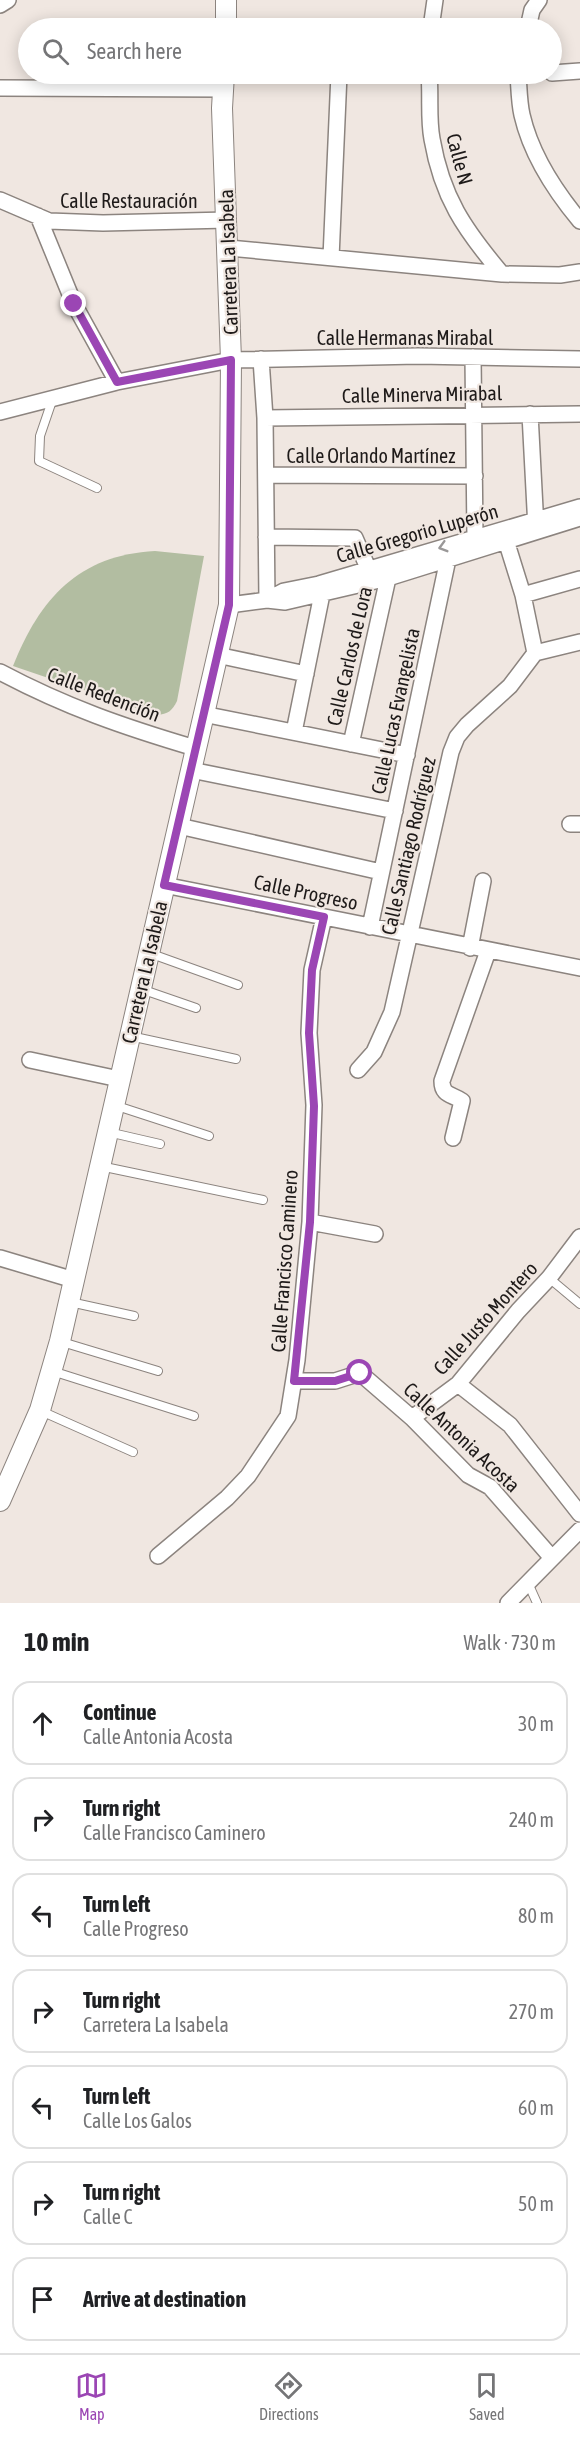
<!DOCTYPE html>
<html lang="en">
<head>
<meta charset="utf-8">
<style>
	:root { --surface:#fff; --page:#f6f6f6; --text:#202124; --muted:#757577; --line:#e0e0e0; --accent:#9b46b4 }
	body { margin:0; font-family:"Asap Condensed",sans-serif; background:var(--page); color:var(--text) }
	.stop { position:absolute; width:18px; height:18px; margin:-14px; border:4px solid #9b46b4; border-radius:50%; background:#fff }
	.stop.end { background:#9b46b4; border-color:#fff; box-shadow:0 2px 6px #0008 }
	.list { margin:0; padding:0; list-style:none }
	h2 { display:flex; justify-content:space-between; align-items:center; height:78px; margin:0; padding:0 24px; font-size:26px }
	h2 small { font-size:20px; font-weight:400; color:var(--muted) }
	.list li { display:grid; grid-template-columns:39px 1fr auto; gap:18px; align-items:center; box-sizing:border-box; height:84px; margin:0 12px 12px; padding:0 12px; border:2px solid var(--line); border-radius:18px }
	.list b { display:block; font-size:22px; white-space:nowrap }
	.list p { margin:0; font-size:20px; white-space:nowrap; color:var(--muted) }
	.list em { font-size:20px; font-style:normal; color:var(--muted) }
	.icon { flex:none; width:33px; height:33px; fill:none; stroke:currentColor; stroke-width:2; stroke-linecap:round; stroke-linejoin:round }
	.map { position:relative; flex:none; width:580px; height:1603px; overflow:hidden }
	.search { position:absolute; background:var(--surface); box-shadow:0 3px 15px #0003; left:18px; right:18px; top:18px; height:66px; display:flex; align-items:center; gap:15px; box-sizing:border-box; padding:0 21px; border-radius:33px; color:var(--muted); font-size:22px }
	.sheet { height:750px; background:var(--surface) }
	nav { display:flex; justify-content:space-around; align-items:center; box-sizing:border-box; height:84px; border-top:2px solid var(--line); background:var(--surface); font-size:16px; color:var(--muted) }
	nav a { display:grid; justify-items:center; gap:3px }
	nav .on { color:var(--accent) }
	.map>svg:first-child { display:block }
	.green { fill:#b2bda1 }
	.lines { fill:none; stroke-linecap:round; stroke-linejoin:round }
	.lane-casing { stroke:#8c847f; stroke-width:10 }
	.street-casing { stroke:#8c847f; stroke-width:18 }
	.secondary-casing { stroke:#8c847f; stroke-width:22 }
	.lane { stroke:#fff; stroke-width:8 }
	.street { stroke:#fff; stroke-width:15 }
	.secondary { stroke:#fff; stroke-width:20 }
	.oneway { stroke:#9a9898 }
	.route { stroke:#9b46b4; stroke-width:8 }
	.labels { text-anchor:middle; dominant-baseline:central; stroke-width:4.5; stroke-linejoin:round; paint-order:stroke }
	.street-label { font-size:20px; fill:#1e1a19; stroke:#f0e7e1 }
</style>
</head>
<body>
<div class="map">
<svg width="580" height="1603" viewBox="0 0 580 1603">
	<rect width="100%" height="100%" fill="#f0e7e1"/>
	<path class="green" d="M155,551L204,556L177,701C172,711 168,714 157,715L13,666C40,598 79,555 155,551Z"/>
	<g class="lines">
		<defs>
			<path id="lane" d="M53,398L40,436L39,461L97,488
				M149,953L238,985
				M141,989L196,1008
				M130,1036L236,1059
				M114,1105L209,1136
				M108,1132L160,1144
				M100,1166L263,1200
				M549,1278L580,1304
				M70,1302L134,1316
				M62,1342L158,1371
				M52,1371L194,1416
				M41,1411L133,1452
				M528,1583L537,1603"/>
			<path id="street" d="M0,5L8,0
				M431,28L435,0
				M528,28L532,10L539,0
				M552,73L580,71
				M429,74C431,95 428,118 432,139C442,197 464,229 502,274
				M518,74C519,87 519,102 522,115C531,154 555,191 580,221
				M0,88L224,89
				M0,200L49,221L103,223L227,220
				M38,216L74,304L117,382
				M229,248L502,274L560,275L580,272
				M331,258L339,74
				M473,357L475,538
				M261,359L265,418L267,600
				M0,412L117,382L231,360L418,356L580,359
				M530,414L536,528
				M265,418L580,414
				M266,475L475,476
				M504,534L523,595L535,653
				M266,537L355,538L368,568
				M523,595L580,579
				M267,600L284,591L319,584L580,507
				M229,605L267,600L285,602L388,578L580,518
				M535,653L580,642
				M217,655L306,674
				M0,672C66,707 124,727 195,748
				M203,714L407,755
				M294,732L322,594
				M351,744L388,578
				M191,770L395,811
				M570,824H580
				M179,826L381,872
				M164,885L580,968
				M370,927L448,559
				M470,948L483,881
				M30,1060L119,1079
				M358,1070L374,1052L392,1012L451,752L457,737L467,725L510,686L535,653
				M453,1138L462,1101C452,1094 442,1096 442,1081L488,951
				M310,1222L375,1234
				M0,1258L74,1280
				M294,1381H335L360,1373L412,1418L468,1475L490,1487L552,1558
				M458,1384L510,1425L580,1514
				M412,1418L458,1384L518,1311L549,1278L580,1237
				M158,1556L227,1498L248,1476L288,1416L297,1360L310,1222L314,1105L309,1033L312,970L324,917
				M508,1603L580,1530"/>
			<path id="secondary" d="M226,28V0
				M0,1501L40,1410L60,1341L229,605L231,360L222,108L224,74"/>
		</defs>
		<use href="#lane" class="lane-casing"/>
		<use href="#street" class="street-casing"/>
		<use href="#secondary" class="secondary-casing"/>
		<use href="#lane" class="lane"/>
		<use href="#street" class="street"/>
		<use href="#secondary" class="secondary"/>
	</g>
	<defs><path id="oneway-chevron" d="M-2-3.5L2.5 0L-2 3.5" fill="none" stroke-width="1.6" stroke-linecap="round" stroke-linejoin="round" transform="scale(1.5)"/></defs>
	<use class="oneway" href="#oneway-chevron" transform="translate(443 547) rotate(164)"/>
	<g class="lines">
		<path class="route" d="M74,304L117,382L231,360L229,605L164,885L324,917L312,970L309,1033L314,1106L310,1222L294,1381H335L360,1373"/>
	</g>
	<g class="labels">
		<g class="street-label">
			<text transform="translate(460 159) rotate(75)">Calle N</text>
			<text x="129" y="200">Calle Restauración</text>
			<text transform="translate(228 262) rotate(-92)">Carretera La Isabela</text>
			<text x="405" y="337">Calle Hermanas Mirabal</text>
			<text transform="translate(422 394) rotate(-1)">Calle Minerva Mirabal</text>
			<text x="371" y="455">Calle Orlando Martínez</text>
			<text transform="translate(417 533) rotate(-16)">Calle Gregorio Luperón</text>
			<text transform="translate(349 656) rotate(-77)">Calle Carlos de Lora</text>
			<text transform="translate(104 694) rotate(21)">Calle Redención</text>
			<text transform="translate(395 711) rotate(-78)">Calle Lucas Evangelista</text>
			<text transform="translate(408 846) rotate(-77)">Calle Santiago Rodríguez</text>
			<text transform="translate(306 892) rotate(12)">Calle Progreso</text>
			<text transform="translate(144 972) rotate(-77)">Carretera La Isabela</text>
			<text transform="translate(284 1261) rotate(-86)">Calle Francisco Caminero</text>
			<text transform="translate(485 1318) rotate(-48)">Calle Justo Montero</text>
			<text transform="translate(462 1437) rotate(43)">Calle Antonia Acosta</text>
		</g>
	</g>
</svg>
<div class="stop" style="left:360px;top:1373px"></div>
<div class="stop end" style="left:74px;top:304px"></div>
<div class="search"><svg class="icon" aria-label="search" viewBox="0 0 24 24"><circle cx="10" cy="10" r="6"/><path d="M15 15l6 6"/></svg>Search here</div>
</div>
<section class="sheet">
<h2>10 min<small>Walk · 730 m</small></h2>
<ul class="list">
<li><svg class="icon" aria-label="ahead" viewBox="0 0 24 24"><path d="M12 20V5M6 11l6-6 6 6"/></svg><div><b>Continue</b><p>Calle Antonia Acosta</p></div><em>30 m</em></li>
<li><svg class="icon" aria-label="right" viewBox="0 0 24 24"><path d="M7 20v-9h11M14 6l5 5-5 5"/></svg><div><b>Turn right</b><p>Calle Francisco Caminero</p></div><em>240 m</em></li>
<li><svg class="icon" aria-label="left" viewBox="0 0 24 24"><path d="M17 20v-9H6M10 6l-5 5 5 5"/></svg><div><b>Turn left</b><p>Calle Progreso</p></div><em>80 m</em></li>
<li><svg class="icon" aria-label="right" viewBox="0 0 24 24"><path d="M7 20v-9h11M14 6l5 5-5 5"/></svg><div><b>Turn right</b><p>Carretera La Isabela</p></div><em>270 m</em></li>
<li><svg class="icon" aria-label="left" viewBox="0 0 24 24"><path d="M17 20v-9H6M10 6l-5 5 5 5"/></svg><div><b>Turn left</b><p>Calle Los Galos</p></div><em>60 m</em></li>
<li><svg class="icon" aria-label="right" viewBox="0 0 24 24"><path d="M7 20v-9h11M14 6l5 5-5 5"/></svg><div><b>Turn right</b><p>Calle C</p></div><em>50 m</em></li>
<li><svg class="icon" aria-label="arrive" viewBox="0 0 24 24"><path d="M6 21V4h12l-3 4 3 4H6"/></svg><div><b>Arrive at destination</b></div></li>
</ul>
</section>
<nav>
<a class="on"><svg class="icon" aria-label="map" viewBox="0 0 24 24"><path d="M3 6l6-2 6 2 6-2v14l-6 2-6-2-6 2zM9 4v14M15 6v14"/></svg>Map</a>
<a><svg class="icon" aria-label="directions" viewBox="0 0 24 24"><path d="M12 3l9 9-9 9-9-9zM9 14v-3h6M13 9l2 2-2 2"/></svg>Directions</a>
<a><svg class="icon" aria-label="saved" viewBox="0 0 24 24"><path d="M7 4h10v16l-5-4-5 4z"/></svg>Saved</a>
</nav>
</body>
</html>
